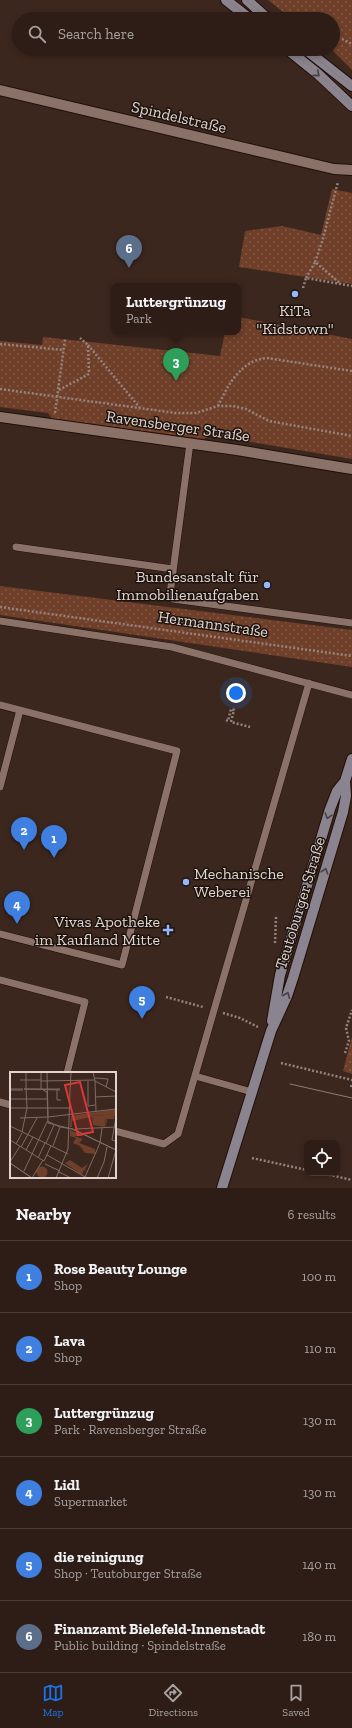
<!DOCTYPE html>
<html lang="en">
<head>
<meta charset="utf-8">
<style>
	:root { --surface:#2d1d16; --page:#392a23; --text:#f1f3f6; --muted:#a7a2a1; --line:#483b35; --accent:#1a73e8 }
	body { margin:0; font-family:"Zilla Slab",serif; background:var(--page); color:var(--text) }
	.controls { position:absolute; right:12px; bottom:12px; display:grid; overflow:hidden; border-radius:8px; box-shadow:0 2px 6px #0003 }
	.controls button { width:36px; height:36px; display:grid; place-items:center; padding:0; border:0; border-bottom:1px solid var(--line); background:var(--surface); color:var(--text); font:20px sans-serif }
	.you { position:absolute; left:236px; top:693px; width:14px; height:14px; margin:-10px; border:3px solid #fff; border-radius:50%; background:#1a73e8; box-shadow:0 0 0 6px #1a73e833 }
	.badge { display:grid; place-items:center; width:26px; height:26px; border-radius:50%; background:var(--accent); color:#fff; font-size:13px; font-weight:700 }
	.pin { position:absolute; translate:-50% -33px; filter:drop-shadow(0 1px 2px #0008) }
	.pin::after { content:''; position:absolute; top:21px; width:14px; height:12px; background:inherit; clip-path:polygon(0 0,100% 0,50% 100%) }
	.popup { position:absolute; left:111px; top:283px; width:130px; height:52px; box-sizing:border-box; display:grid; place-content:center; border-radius:8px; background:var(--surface); filter:drop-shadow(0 1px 3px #0005); font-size:13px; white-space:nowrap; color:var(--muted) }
	.popup b { font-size:15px; color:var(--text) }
	.popup::after { content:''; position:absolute; left:50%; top:100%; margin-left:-8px; border:8px solid transparent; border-top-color:var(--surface) }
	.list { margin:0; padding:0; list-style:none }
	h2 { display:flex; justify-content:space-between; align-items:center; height:52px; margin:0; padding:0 16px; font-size:17px }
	h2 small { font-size:13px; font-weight:400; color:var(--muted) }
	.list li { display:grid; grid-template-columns:26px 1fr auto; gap:12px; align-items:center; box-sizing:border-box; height:72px; padding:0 16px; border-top:1px solid var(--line) }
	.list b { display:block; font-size:15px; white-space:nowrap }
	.list p { margin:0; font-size:13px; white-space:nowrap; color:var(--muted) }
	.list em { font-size:13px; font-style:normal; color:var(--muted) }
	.icon { flex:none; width:22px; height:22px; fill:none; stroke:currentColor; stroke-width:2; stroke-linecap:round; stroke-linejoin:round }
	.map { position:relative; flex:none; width:352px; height:1188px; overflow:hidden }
	.search { position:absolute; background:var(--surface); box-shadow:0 2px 6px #0003; left:12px; right:12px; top:12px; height:44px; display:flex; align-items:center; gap:10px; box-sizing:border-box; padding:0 14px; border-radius:22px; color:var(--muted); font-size:15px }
	.sheet { height:484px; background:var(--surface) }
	nav { display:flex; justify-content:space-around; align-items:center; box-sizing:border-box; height:56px; border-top:1px solid var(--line); background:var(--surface); font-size:11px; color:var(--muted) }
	nav a { display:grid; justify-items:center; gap:2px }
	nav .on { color:var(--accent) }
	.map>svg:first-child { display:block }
	.park { fill:url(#park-dots) }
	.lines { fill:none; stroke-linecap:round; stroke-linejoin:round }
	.lane-casing { stroke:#220f07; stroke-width:8 }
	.street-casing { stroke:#220f07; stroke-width:12 }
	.secondary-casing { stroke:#220f07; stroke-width:12 }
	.path { stroke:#95847d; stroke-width:2.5; stroke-dasharray:2 2; stroke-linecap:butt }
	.lane { stroke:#8b7268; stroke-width:7 }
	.street { stroke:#8b7268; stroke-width:10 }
	.secondary { stroke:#8a8390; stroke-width:10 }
	.tram { stroke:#8d7c74; stroke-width:1 }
	.oneway { stroke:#484042 }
	.poi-dot { fill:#95b7fd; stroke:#1c130e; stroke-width:1.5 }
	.labels { text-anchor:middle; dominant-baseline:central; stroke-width:3; stroke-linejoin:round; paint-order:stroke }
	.street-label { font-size:16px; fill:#e1d3cd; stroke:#1c130e }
	.poi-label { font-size:16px; fill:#e1d3cd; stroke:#1c130e; text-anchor:end }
	.inset-road { fill:none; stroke:#7e6c64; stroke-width:1 }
	.view { fill:#d73938; fill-opacity:0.15; stroke:#d73938; stroke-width:2 }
	.inset-edge { fill:none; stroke:#e1d3cd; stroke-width:2 }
</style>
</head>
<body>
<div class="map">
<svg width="352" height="1188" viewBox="0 0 352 1188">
	<defs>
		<pattern id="park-dots" width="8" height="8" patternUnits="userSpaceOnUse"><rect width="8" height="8" fill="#6f3f29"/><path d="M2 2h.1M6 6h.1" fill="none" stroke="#835a47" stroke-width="1.8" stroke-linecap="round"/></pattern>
	</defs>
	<rect width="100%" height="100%" fill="#3c271e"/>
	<path class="park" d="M268,0H352V70L331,49H333V19H292Z
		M332,189L352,193V284L239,267L245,231L282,226L321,235Z
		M238,317L352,339V459L210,435L204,439L52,419L48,413L0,407V341L42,345L43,337L220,356L225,332H238Z
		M0,586L352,630V667L0,615Z
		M352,1037V1074L343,1071Z"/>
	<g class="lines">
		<defs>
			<path id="lane" d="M190,443L170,594L173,599L352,623
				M16,547L173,569
				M0,621L172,647L352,695
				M0,705L177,751L122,965L0,934
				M0,787L20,710
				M0,980L85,1002L67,1073
				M195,1076L252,1092
				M0,1102L11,1105
				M115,1131L164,1144L178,1134L309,683"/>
			<path id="street" d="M0,90L334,169L352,170
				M0,417L237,450L352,469"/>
			<path id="secondary" d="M226,0L250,19
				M247,0L268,19
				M287,49L318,74L352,106
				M305,49L352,86
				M272,1021L280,975L330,809L337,791L345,781L352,759
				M222,1188L271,1031L287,996L293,978L343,812L346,796L345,781"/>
		</defs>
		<use href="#lane" class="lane-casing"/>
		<use href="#street" class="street-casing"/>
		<use href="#secondary" class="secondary-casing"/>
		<path class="path" d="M342,39L352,44
			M315,262L322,242L338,182
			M306,278L315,262L341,284
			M303,288L306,278L352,286
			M0,344L64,350
			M88,345L140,408
			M0,389L176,413H196L218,406H233L246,409L269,421L352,436
			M59,390L89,374L88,345L80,338
			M218,406C228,385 241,360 267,358L352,371
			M55,413L65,339
			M0,607L352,656
			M226,720L228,721L231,709L234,710L231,722L250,727
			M275,943L276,917
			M166,997L203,1007
			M223,1013L240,1018L258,1027
			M345,1053L349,1041L346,1028L352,1010
			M281,1063L352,1080
			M351,1087L352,1083
			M252,1158L307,1170
			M321,1173L352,1180"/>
		<use href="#lane" class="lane"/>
		<use href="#street" class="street"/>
		<use href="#secondary" class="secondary"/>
		<path class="tram" d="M228,0L250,19
			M246,0L268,19
			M288,49L318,73L352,105
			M305,49L352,87
			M290,1084L352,1098"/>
	</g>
	<defs><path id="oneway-chevron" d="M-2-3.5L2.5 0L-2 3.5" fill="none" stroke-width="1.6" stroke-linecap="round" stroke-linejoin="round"/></defs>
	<g class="oneway">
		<use href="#oneway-chevron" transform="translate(317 74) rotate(40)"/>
		<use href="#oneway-chevron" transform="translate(328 816) rotate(107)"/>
		<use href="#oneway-chevron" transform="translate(325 871) rotate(-73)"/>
		<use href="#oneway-chevron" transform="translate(287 995) rotate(-68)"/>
	</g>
	<g class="poi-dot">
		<circle cx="295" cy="294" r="4"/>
		<circle cx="267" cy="585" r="4"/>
		<circle cx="186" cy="882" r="4"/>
		<path d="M166 924h4v4h4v4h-4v4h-4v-4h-4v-4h4z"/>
	</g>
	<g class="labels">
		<g class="street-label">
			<text transform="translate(179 117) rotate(13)">Spindelstraße</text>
			<text transform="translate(178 426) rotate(8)">Ravensberger Straße</text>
			<text transform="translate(213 624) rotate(8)">Hermannstraße</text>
			<text transform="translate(300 903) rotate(-73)">Teutoburger Straße</text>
		</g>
		<g class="poi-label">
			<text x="295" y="310" text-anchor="middle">KiTa<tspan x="295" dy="18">"Kidstown"</tspan></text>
			<text x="259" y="576">Bundesanstalt für<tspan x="259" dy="18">Immobilienaufgaben</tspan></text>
			<text x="194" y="873" text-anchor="start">Mechanische<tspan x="194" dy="18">Weberei</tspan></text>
			<text x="160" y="921">Vivas Apotheke<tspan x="160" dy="18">im Kaufland Mitte</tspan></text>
		</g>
	</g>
	<g transform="translate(10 1072)">
		<rect width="106" height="106" fill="#3c271e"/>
		<path d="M106,37L104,47H97L96,55L95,43L82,44L83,53L81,45L62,49V55H60L61,44ZM60,58L74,64H64L73,67L69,71L85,77V82L75,81L70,74L63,71L66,66L60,64ZM60,88L72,96L78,92L75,97L77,100L74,98L72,103L55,91ZM26.5 100a5.5 5.5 0 1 1 11 0a5.5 5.5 0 1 1-11 0Z" fill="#6f3f29"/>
		<path d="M96,43L95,55L83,53L82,44Z" fill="#6f3f29"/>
		<path class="inset-road" d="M16,0V16M31,0V17M37,0L38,45M83,0L85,9L106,20M85,6L98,7L96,15M10,8H31M31,9L85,8M78,9V34L85,33M85,9L86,40M0,17H13M14,17L50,18M14,17H50M0,18H13M33,18L37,20L38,51L62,57L106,78M47,18V28H51M60,19L61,0M85,25L106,24M0,27H37M0,36H60M106,37V22M38,45L106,37M10,46L37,45M37,49L50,55M0,54L58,82M50,55L63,57L106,78M65,57L106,55M12,60L17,36L16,16M0,68L34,89L41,74M106,69L102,68L106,45M36,71L44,53M6,72L12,61M43,74L50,55M11,75L27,46M58,77L60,19M16,78L23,65M37,83L77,106M28,86L35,71M0,90L10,74M0,91L22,106M0,91L22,106M35,92L50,99M14,99L37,50M49,100L61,106M75,105L90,71L92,56M22,106L33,88M46,106L58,77M87,106L94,90L97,75M98,106L106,78"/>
		<path class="view" d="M70,10L83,60L68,63L55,13Z"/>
		<rect width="106" height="106" class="inset-edge"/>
	</g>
</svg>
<div class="controls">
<button><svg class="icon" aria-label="locate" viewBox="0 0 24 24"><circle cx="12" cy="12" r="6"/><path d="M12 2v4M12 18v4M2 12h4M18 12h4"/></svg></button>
</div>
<div class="you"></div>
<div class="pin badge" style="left:54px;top:858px;background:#3f7fe0">1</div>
<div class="pin badge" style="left:24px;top:850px;background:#3f7fe0">2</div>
<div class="pin badge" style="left:176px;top:381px;background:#2e9e5b">3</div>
<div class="popup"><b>Luttergrünzug</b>Park</div>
<div class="pin badge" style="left:17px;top:924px;background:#3f7fe0">4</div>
<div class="pin badge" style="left:142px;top:1019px;background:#3f7fe0">5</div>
<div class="pin badge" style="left:129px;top:268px;background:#5c6f8a">6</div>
<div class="search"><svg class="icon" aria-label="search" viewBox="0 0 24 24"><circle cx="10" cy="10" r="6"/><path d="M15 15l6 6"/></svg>Search here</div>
</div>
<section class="sheet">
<h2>Nearby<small>6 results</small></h2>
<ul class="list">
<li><span class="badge" style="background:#3f7fe0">1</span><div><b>Rose Beauty Lounge</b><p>Shop</p></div><em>100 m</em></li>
<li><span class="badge" style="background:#3f7fe0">2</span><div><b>Lava</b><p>Shop</p></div><em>110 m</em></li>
<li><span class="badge" style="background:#2e9e5b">3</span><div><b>Luttergrünzug</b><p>Park · Ravensberger Straße</p></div><em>130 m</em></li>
<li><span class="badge" style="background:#3f7fe0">4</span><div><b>Lidl</b><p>Supermarket</p></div><em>130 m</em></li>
<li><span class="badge" style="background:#3f7fe0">5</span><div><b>die reinigung</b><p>Shop · Teutoburger Straße</p></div><em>140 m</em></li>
<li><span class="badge" style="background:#5c6f8a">6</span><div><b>Finanzamt Bielefeld-Innenstadt</b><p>Public building · Spindelstraße</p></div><em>180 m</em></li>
</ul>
</section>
<nav>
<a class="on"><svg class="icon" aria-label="map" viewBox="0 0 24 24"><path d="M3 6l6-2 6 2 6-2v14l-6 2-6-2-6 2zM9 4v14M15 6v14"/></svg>Map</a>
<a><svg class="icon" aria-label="directions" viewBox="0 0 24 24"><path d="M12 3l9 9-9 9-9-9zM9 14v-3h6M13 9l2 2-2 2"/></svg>Directions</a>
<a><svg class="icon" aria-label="saved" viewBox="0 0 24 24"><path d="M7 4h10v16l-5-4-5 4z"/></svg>Saved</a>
</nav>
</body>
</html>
